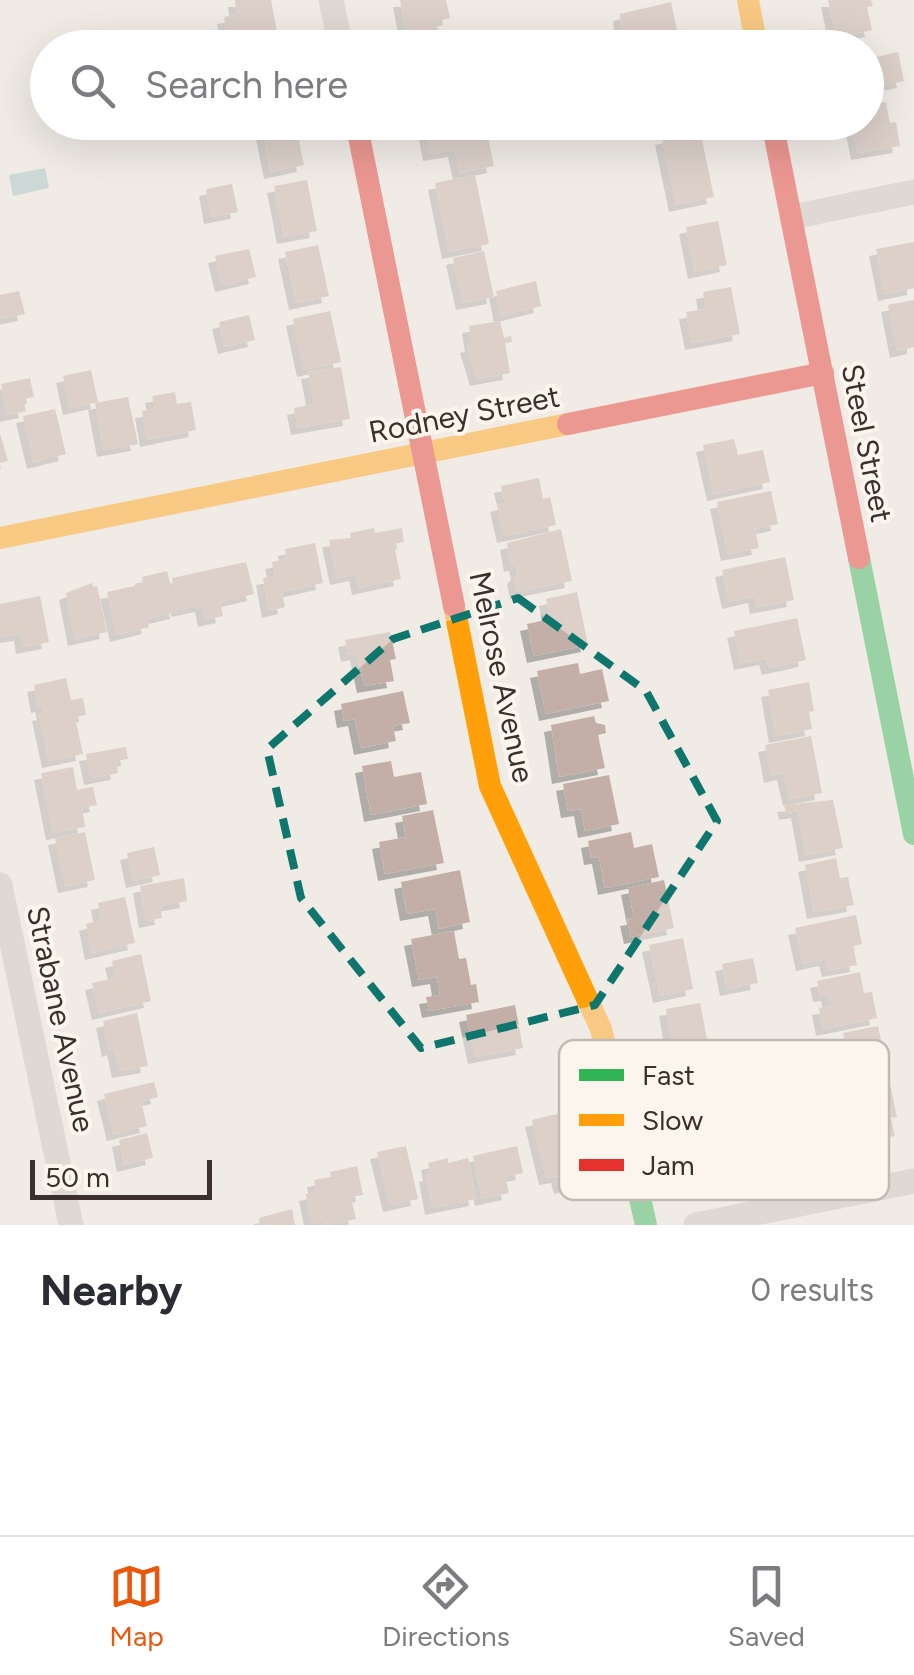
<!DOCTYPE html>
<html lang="en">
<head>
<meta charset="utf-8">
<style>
	:root { --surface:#fff; --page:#f7f7f7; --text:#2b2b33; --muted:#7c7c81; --line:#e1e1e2; --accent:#ea580c }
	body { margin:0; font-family:Figtree,sans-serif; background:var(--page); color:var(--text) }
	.scale { position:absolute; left:30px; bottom:25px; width:182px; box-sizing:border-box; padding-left:10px; border:5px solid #3b302b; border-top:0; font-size:28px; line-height:35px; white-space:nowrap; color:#3b302b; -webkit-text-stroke:8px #fbf5ee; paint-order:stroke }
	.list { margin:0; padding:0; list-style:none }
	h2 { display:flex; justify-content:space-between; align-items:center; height:130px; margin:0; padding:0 40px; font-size:42px }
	h2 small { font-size:32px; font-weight:400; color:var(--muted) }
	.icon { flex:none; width:55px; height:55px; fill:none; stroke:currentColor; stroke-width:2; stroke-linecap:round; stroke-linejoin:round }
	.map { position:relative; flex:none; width:914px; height:1225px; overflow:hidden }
	.search { position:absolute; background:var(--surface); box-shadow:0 10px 40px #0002; left:30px; right:30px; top:30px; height:110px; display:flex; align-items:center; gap:25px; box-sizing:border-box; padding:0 35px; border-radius:55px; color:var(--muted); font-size:38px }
	.sheet { height:310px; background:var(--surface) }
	nav { display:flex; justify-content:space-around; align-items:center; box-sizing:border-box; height:140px; border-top:2px solid var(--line); background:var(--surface); font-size:28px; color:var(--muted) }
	nav a { display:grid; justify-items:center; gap:5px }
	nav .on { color:var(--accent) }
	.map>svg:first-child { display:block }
	.water { fill:#a1c2c1 }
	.building { fill:#c3afa7; filter:url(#shadow) }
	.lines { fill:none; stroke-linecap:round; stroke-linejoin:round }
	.street { stroke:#c9c3be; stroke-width:25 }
	.fast { stroke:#30b455; stroke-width:22 }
	.slow { stroke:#ff9f0a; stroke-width:22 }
	.jam { stroke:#e5322d; stroke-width:22 }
	.marked { fill:none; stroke:#0f766e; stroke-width:8; stroke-dasharray:20 12; stroke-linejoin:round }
	.labels { text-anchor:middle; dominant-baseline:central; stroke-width:8; stroke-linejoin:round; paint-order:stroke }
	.street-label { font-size:30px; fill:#3b302b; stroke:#fbf5ee }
	.key { fill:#fbf5ee; stroke:#c1bab4; stroke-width:2.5 }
	.key-label { font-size:28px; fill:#3b302b }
</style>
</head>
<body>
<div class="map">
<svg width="914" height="1225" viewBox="0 0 914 1225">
	<defs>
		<filter id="shadow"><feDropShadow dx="-7" dy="7" stdDeviation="0" flood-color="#0004"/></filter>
	</defs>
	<rect width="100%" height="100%" fill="#f0ebe5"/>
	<path class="water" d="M45,168L49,188L13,196L9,175Z"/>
	<path class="building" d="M235,0H271L277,32L228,41L224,17L237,15Z
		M400,0H446L450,18L436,21L438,31L407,37Z
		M828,0H871L873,6L867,7L872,30L836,38Z
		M671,2L681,48H624L620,14Z
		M866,42L872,58L898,52L904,81L866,89Z
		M886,102L890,123L896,122L900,146L858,153L852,122H866V105Z
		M261,122H295L304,165L271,172Z
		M424,122H485L494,166L460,173L455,150L430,154Z
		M700,130L714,197L676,205L662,138Z
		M475,175L489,244L449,252L435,183Z
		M307,180L317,231L284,237L274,186Z
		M232,184L238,212L211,217L206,189Z
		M718,221L727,265L695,272L686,227Z
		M914,242V288L885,294L876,249Z
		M318,245L329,296L296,303L285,252Z
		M249,249L256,277L222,285L215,256Z
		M484,251L494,297L463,303L453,258Z
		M536,281L541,306L501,316L496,291Z
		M731,287L740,334L692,343L686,312L706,309L703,292Z
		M19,291L25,314L0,319V295Z
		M914,300V347L897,351L888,305Z
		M330,311L341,362L304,370L293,319Z
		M249,315L255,340L225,347L219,322Z
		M500,321L504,338L511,336L512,342L505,343L510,373L477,379L467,346L472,345L469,326Z
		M341,367L350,419L298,428L294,408L314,404L308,372Z
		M91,370L98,402L70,408L63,376Z
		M30,378L34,397L23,399L26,411L7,415L1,384Z
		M175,392L177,404L191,402L196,430L147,440L142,411L155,409L152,396Z
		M128,397L138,444L104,450L95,403Z
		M55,409L66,454L34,462L23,416Z
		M0,433L8,461L0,463Z
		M734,439L738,455L763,450L770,482L714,494L703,445Z
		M539,478L543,499L550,497L556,525L504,536L497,505L505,503L501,486Z
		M771,491L778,524L755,529L759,548L728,554L717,502Z
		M374,528L375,533L402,528L404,542L394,544L401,579L359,588L356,574L337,578L329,540L351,538L350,533Z
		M561,529L572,581L517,592L514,577L518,573L516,564L511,565L507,543Z
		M315,543L323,583L282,592L285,607L269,611L263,578L275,576L272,562L287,559L285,549Z
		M785,557L794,600L757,607L755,596L729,602L722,570Z
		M246,562L254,594L220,602L223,616L205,620L202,605L178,610L172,578Z
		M167,571L177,612L147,619L149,627L117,635L107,592L143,584L142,577Z
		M92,583L93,587L97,586L107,632L75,639L66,593Z
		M577,592L588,645L534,656L527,624L550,619L546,599Z
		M40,596L49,642L23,647L21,634L0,637V604Z
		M797,618L806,660L769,668L766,658L741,663L734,631Z
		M390,632L396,659L390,660L394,681L364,686L357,653L348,655L345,640Z
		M578,663L580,674L602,669L609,701L546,714L537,671Z
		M66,678L71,700L83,698L86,715L75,717L83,754L49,761L39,714L44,713L42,705L38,706L34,685Z
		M809,682L814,711L809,712L812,729L776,736L768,690Z
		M403,691L410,723L393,726L396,741L361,748L355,719L344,721L341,704Z
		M594,716L596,723L605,725L606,733L598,735L605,768L559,777L551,725Z
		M811,736L822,793L790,799L784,773L771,776L765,745Z
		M126,747L128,759L116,761L118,773L91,778L86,754Z
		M391,761L394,777L421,772L427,804L371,815L362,766Z
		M73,767L77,790L93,787L97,805L82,808L85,827L53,833L41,773Z
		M609,775L619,824L585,831L581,809L568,811L563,784Z
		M833,800L843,848L806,855L798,811L786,813L784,805Z
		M433,810L444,863L385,874L379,842L406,837L402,816Z
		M85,832L95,880L65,886L55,838Z
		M631,832L634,848L652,844L659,877L605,888L599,857L591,858L588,841Z
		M154,847L160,875L133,881L127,853Z
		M836,858L840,878L848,877L854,905L814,912L805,865Z
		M460,870L470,922L439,929L435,909L407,914L401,882Z
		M184,878L187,901L160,906L162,918L146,921L140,886Z
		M664,880L674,928L631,937L627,919L634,918L628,888Z
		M125,897L135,943L92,953L86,924L101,920L98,903Z
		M856,915L862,944L853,946L857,965L829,970L826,959L803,964L795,928Z
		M454,931L459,959L466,958L471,985L476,984L479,1002L429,1011L426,997L440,995L437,977L419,980L411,939Z
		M683,938L693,989L660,996L649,945Z
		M141,954L151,1001L99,1013L92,983L116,978L112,961Z
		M753,958L758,983L727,989L722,964Z
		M860,972L864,993L872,992L877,1018L823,1029L819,1008L831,1006L828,994L820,995L817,981Z
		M700,1003L710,1054L675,1060L666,1009Z
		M515,1005L523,1048L475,1057L466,1015Z
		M137,1013L148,1066L119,1071L114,1048L109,1050L103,1021Z
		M878,1026L884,1054L878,1055L882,1076L853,1081L843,1033Z
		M154,1082L158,1097L141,1101L147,1126L114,1134L104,1094Z
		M890,1084L897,1117L891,1118L895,1136L862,1142L851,1092Z
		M561,1113L568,1143L573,1142L581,1172L571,1174L574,1184L561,1187L558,1176L546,1178L532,1120Z
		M147,1133L153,1158L124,1165L119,1140Z
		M406,1146L418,1199L390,1205L377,1152Z
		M517,1146L523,1173L505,1177L509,1193L482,1199L473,1156Z
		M448,1158V1163L468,1158L476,1199L432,1208L426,1175L430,1174L428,1163Z
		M357,1166L363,1195L351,1197L356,1219L327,1225L324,1221L312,1224L306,1194L316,1192L314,1180L331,1177L330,1172Z
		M292,1209L295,1225H260L259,1218Z"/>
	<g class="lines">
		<path class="street" d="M331,0L341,48
			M792,217L914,192
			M0,885L71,1225
			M696,1225L914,1181"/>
		<path class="fast" d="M859,558L914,834
			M616,1092L646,1225"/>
		<path class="slow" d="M748,0L757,48
			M0,538L568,424
			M454,606L490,786L601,1029L616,1092"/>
		<path class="jam" d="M356,122L454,606
			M772,122L859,558
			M568,424L823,373"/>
	</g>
	<path d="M0 0H914V1225H0ZM518,598L646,691L717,821L595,1005L421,1048L301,898L267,749L393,639Z" fill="#f0ebe5" fill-opacity=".55" fill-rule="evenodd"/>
	<path class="marked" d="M518,598L646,691L717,821L595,1005L421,1048L301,898L267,749L393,639Z"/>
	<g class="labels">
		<g class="street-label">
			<text transform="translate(464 414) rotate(-11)">Rodney Street</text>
			<text transform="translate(867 443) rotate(79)">Steel Street</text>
			<text transform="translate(502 677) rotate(78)">Melrose Avenue</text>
			<text transform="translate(61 1019) rotate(78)">Strabane Avenue</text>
		</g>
	</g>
	<rect x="559" y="1040" width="330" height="160" rx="15" class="key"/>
	<rect x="579" y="1069" width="45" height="12" fill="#30b455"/>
	<rect x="579" y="1114" width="45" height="12" fill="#ff9f0a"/>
	<rect x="579" y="1159" width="45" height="12" fill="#e5322d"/>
	<g class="key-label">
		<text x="642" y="1085">Fast</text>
		<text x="642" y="1130">Slow</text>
		<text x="642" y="1175">Jam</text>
	</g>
</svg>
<div class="scale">50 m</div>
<div class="search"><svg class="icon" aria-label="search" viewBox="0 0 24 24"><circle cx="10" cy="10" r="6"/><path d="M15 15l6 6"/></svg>Search here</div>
</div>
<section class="sheet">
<h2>Nearby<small>0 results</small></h2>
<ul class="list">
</ul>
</section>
<nav>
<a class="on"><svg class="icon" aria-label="map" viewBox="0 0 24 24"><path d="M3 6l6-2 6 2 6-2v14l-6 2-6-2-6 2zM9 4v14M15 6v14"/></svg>Map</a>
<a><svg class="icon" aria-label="directions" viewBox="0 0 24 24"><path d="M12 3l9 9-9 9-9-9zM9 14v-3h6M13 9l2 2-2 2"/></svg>Directions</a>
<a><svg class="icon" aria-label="saved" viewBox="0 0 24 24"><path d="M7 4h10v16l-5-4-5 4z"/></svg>Saved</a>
</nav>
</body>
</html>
